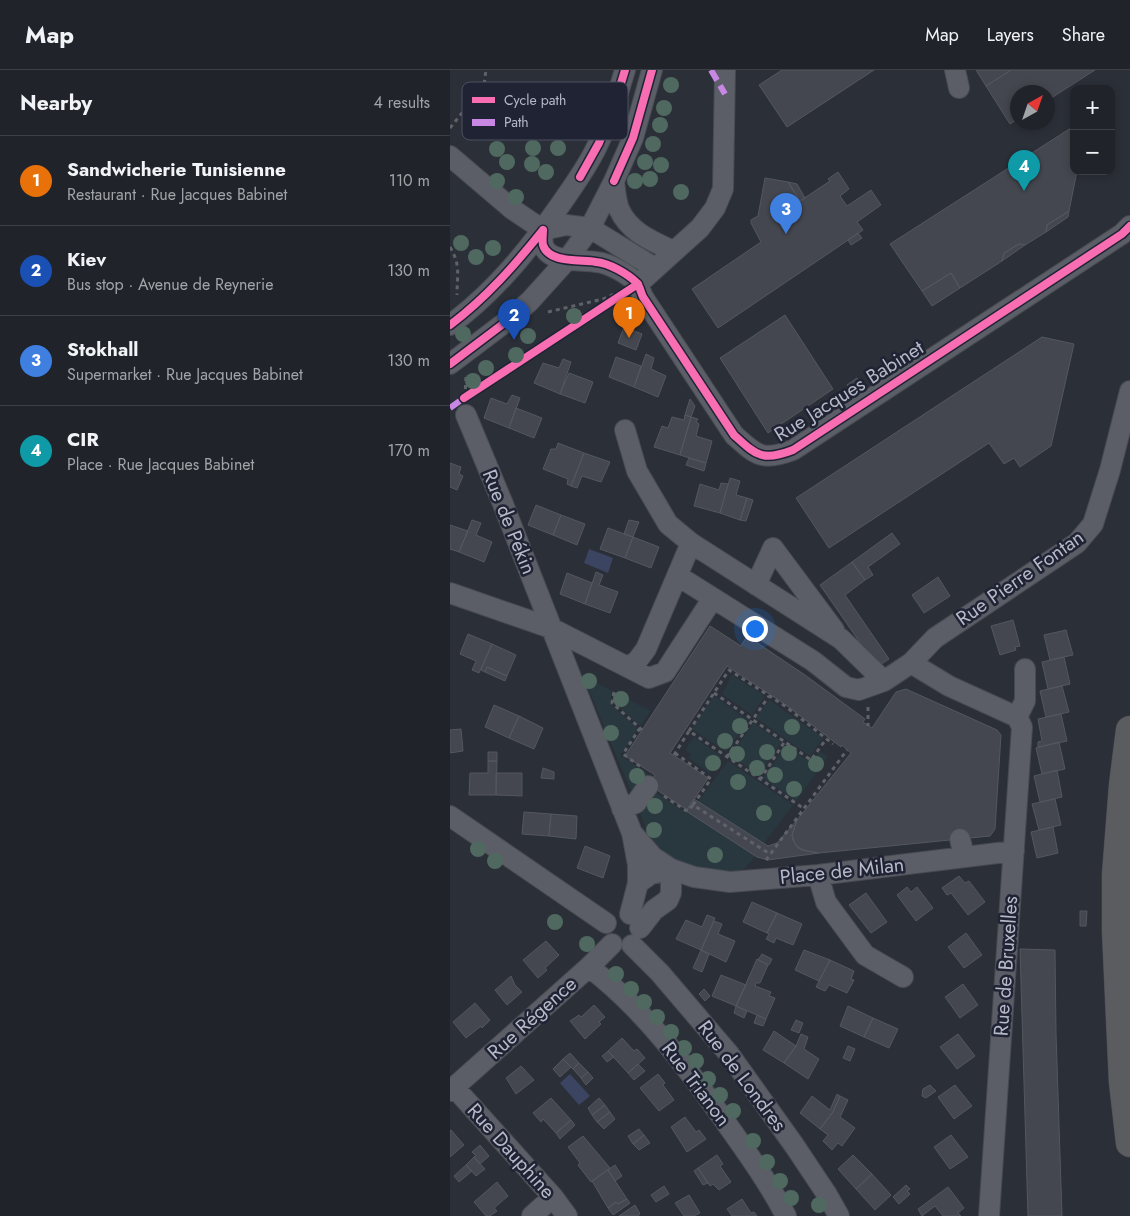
<!DOCTYPE html>
<html lang="en">
<head>
<meta charset="utf-8">
<style>
	:root { --surface:#20232a; --page:#2d2f36; --text:#f1f3f6; --muted:#a2a4a8; --line:#3d4047; --accent:#0b8043 }
	body { margin:0; font-family:Jost,sans-serif; background:var(--page); color:var(--text) }
	.controls { position:absolute; right:15px; top:15px; display:grid; overflow:hidden; border-radius:10px; box-shadow:0 2px 8px #0003 }
	.controls button { width:45px; height:45px; display:grid; place-items:center; padding:0; border:0; border-bottom:1px solid var(--line); background:var(--surface); color:var(--text); font:25px sans-serif }
	.compass { position:absolute; left:560px; top:15px; width:45px; height:45px; border-radius:50%; background:var(--surface); box-shadow:0 2px 8px #0003; rotate:40deg }
	.you { position:absolute; left:304px; top:558px; width:18px; height:18px; margin:-12px; border:4px solid #fff; border-radius:50%; background:#1a73e8; box-shadow:0 0 0 8px #1a73e833 }
	.badge { display:grid; place-items:center; width:32px; height:32px; border-radius:50%; background:var(--accent); color:#fff; font-size:16px; font-weight:700 }
	.pin { position:absolute; translate:-50% -41px; filter:drop-shadow(0 1px 2px #0008) }
	.pin::after { content:''; position:absolute; top:26px; width:18px; height:15px; background:inherit; clip-path:polygon(0 0,100% 0,50% 100%) }
	.list { margin:0; padding:0; list-style:none }
	h2 { display:flex; justify-content:space-between; align-items:center; height:65px; margin:0; padding:0 20px; font-size:21px }
	h2 small { font-size:16px; font-weight:400; color:var(--muted) }
	.list li { display:grid; grid-template-columns:32px 1fr auto; gap:15px; align-items:center; box-sizing:border-box; height:90px; padding:0 20px; border-top:1px solid var(--line) }
	.list b { display:block; font-size:19px; white-space:nowrap }
	.list p { margin:0; font-size:16px; white-space:nowrap; color:var(--muted) }
	.list em { font-size:16px; font-style:normal; color:var(--muted) }
	.map { position:relative; flex:none; width:680px; height:1146px; overflow:hidden }
	header { display:flex; align-items:center; gap:30px; box-sizing:border-box; height:70px; padding:0 25px; background:var(--surface); border-bottom:1px solid var(--line) }
	header strong { font-size:24px }
	nav { display:flex; gap:28px; margin-inline-start:auto; font-size:18px }
	main { display:flex }
	aside { flex:1; background:var(--surface) }
	.map>svg:first-child { display:block }
	.green { fill:#29383e }
	.water { fill:#3b4461 }
	.building { fill:#44474f; stroke:#53575f }
	.lines { fill:none; stroke-linecap:round; stroke-linejoin:round }
	.minor-casing { stroke:#474a51; stroke-width:22 }
	.highway-casing { stroke:#484b53; stroke-width:29 }
	.path { stroke:#5f6269; stroke-width:3; stroke-dasharray:4 4; stroke-linecap:butt }
	.minor { stroke:#5b5e66; stroke-width:20 }
	.highway { stroke:#5b5c5f; stroke-width:28 }
	.quiet { stroke:#c787e3; stroke-width:6; stroke-dasharray:12 6; stroke-linecap:butt }
	.cycleway-casing { stroke:#1f2333; stroke-width:11 }
	.cycleway { stroke:#f96db3; stroke-width:8 }
	.tree { fill:#506960 }
	.labels { text-anchor:middle; dominant-baseline:central; stroke-width:5; stroke-linejoin:round; paint-order:stroke }
	.street-label { font-size:20px; fill:#b6bac8; stroke:#1f2333 }
	.key { fill:#1f2333; stroke:#4c5060; stroke-width:1 }
	.key-label { font-size:14px; fill:#b6bac8 }
</style>
</head>
<body>
<header>
<strong>Map</strong>
<nav><a>Map</a><a>Layers</a><a>Share</a></nav>
</header>
<main>
<aside>
<h2>Nearby<small>4 results</small></h2>
<ul class="list">
<li><span class="badge" style="background:#e8710a">1</span><div><b>Sandwicherie Tunisienne</b><p>Restaurant · Rue Jacques Babinet</p></div><em>110 m</em></li>
<li><span class="badge" style="background:#1a4fb4">2</span><div><b>Kiev</b><p>Bus stop · Avenue de Reynerie</p></div><em>130 m</em></li>
<li><span class="badge" style="background:#3f7fe0">3</span><div><b>Stokhall</b><p>Supermarket · Rue Jacques Babinet</p></div><em>130 m</em></li>
<li><span class="badge" style="background:#0f9aa8">4</span><div><b>CIR</b><p>Place · Rue Jacques Babinet</p></div><em>170 m</em></li>
</ul>
</aside>
<div class="map">
<svg width="680" height="1146" viewBox="0 0 680 1146">
	<rect width="100%" height="100%" fill="#2b2f38"/>
	<path class="green" d="M282,605L315,626L302,645L272,624Z
		M133,606L162,621L160,634L188,659L170,685L199,705L184,728Z
		M166,623L201,641L190,656L164,632Z
		M264,626L298,650L276,682L242,659Z
		M319,630L373,668L360,686L306,648Z
		M303,653L331,672L309,705L281,686Z
		M244,667L271,686L259,703L239,688L241,684L235,680Z
		M336,676L361,693L370,681L378,687L346,731L313,708Z
		M278,691L343,735L314,773L248,732Z
		M202,720L235,742L236,741L305,786C301,790 298,797 292,800C288,802 282,801 277,802C251,803 220,791 203,771C196,763 193,749 189,739Z"/>
	<path class="water" d="M139,479L163,488L158,503L134,493Z
		M120,1004L140,1026L129,1035L110,1013Z"/>
	<path class="building" d="M332,0H424L337,57L309,15Z
		M526,0H561L536,16Z
		M561,0H645L598,30V22H568V49L560,54L536,16Z
		M624,56V101H627L619,141L597,155L596,162L575,175L569,174L554,183L552,191L510,218L501,203L472,221L440,174Z
		M388,102L399,119L390,126L397,136L421,120L431,135L407,152L413,160L268,258L242,219L311,172L301,153V150L308,146L315,108L338,112L350,131L380,111L378,109Z
		M338,112L347,114L355,128L350,131Z
		M619,141L618,147L596,162L597,155Z
		M408,163L412,168L401,175L398,170Z
		M569,174L575,175L552,191L554,183Z
		M501,203L510,218L482,236L472,221Z
		M335,245L383,319L318,363L270,288Z
		M174,257L192,264L186,280L168,273Z
		M592,267L624,274L601,376L570,397L564,388L554,394L539,373L379,478L346,428Z
		M196,284L204,288L201,299L216,306L208,327L184,317Z
		M166,287L191,296L184,317L159,307Z
		M113,289L121,292L110,324L84,313L93,293L109,298Z
		M119,303L143,312L135,333L110,324Z
		M407,308L414,318L404,324L397,315Z
		M62,325L70,328L59,358L34,348L41,328L57,334Z
		M240,329L245,336L241,347L235,345Z
		M66,338L92,348L84,368L59,358Z
		M235,345L241,347L230,385L204,377L212,356L218,358L222,347L234,350Z
		M241,347L248,349L246,352L249,354L246,366L262,371L256,393L230,385Z
		M108,373L134,383L121,416L117,414L118,409L93,399L101,379H106Z
		M134,383L160,392L151,412L132,406L127,418L121,416Z
		M239,388L256,393L254,401L236,395Z
		M0,393L11,397L9,404L13,406L7,420L0,417Z
		M280,408L290,411L286,425L297,428L290,450L270,443Z
		M271,413L278,414L270,443L244,436L250,414L269,420Z
		M297,428L303,430L296,451L290,450Z
		M86,435L111,445L103,465L78,455Z
		M111,445L135,454L127,475L103,465Z
		M22,450L31,453L26,465L42,472L34,492L9,482Z
		M179,450L189,452L183,467L174,464Z
		M0,455L18,461L9,482L0,479Z
		M158,458L183,467L175,488L150,479Z
		M442,463L450,474L418,497L423,505L415,510L402,492Z
		M183,467L209,477L201,498L175,488Z
		M402,492L415,510L395,525L439,589L427,597L370,515Z
		M146,502L153,505L149,515L168,522L160,543L135,534Z
		M117,503L142,513L135,534L110,524Z
		M488,507L500,526L474,543L462,525Z
		M563,550L570,576L565,577L566,580L550,585L541,556Z
		M260,556L291,576L297,566L355,605L415,649L413,652L422,658L446,622L456,619L547,660L551,665L545,759L540,766L369,783L357,781L348,778L343,770L342,765L347,750L401,683L392,675L391,677L336,635L277,596L220,683L258,708L237,740L198,714L205,705L175,686Z
		M616,560L623,585L600,590L594,565Z
		M18,564L42,574L29,603L22,600L26,591L10,584Z
		M42,574L66,585L57,606L37,597L35,602L31,600Z
		M614,587L620,614L598,619L592,592Z
		M37,597L57,606L55,611L35,602Z
		M612,616L619,642L596,647L590,621Z
		M44,635L69,646L59,668L35,657Z
		M611,644L617,671L588,677V672L592,671L588,649Z
		M69,646L93,658L84,679L59,668Z
		M11,659L13,681L0,683V660Z
		M609,672L615,699L592,704L586,678Z
		M38,682H47V691H38Z
		M38,691H47L46,725H19L20,703H38Z
		M93,698L104,702V709L91,708Z
		M607,700L612,727L590,732L584,706Z
		M46,703H72V726L46,725Z
		M244,729L318,776L327,773L347,750L342,765L345,774L352,780L369,783L318,790L307,787L236,741Z
		M605,729L611,755L589,760L582,734Z
		M74,742L101,744L99,766L72,764Z
		M101,744L127,746L126,769L99,766Z
		M603,757L608,783L587,788L581,762Z
		M135,776L160,786L153,808L127,798Z
		M509,806L515,813L519,811L535,832L518,845L501,823L497,825L492,818Z
		M457,817L461,822L467,817L483,838L466,851L447,825Z
		M416,823L437,852L421,863L399,835Z
		M302,832L327,843L317,863L293,852Z
		M630,841H637L636,856H630Z
		M327,843L352,854L343,875L326,868L324,873L316,869L319,864L317,863Z
		M257,845L265,848L251,880L226,869L236,850L252,857Z
		M264,851L272,854L268,864L285,871L276,892L251,880Z
		M516,863L532,885L514,898L498,877Z
		M96,871L109,885L95,898L97,900L88,908L73,890Z
		M570,879L605,880L606,963L612,1146H578Z
		M251,880L259,884L252,902L243,898Z
		M354,880L380,890L369,911L345,900Z
		M312,884L322,889L319,895L308,890Z
		M307,889L318,895L310,913H306L305,916L321,922L319,926L325,928L316,949L286,936Z
		M380,890L404,901L401,909L404,910L397,923L379,915L375,921L366,917Z
		M271,905L296,915L286,936L262,926Z
		M61,906L65,915L72,922L57,935L45,920Z
		M513,914L528,935L510,948L495,927Z
		M254,919L260,926L255,931L249,924Z
		M25,933L40,950L32,958L31,956L16,968L3,952Z
		M144,935L155,947L149,952L151,954L135,969L120,951L129,945L131,947Z
		M286,936L297,941L294,948L284,943Z
		M398,936L423,948L414,967L390,956Z
		M307,945L316,949L313,956L304,953Z
		M423,948L448,959L439,978L414,967Z
		M346,950L353,953L349,963L341,960Z
		M324,961L346,976L334,993L313,980Z
		M351,964L358,967L354,979L369,989L358,1009L334,993L346,976Z
		M508,964L525,986L507,999L490,977Z
		M172,968L184,981L187,979L195,988L178,1003L158,981Z
		M398,976L405,979L400,991L393,988Z
		M158,981L164,987L157,992L152,986Z
		M120,983L129,993L123,999L113,989Z
		M113,989L121,997L110,1007L103,999Z
		M129,993L138,1002L131,1008L123,999Z
		M188,994L195,1001L184,1010L178,1003Z
		M71,996L84,1010L66,1024L56,1008Z
		M138,1002L143,1008L136,1015L131,1008Z
		M208,1004L215,1013L213,1015L224,1030L209,1041L190,1018Z
		M480,1015L486,1021L476,1028L472,1026L473,1019Z
		M505,1015L522,1036L504,1049L488,1027Z
		M387,1024L390,1026L383,1042L370,1059L350,1043L362,1026L380,1040Z
		M390,1026L398,1030L390,1047L405,1058L392,1076L388,1073L382,1080L373,1071L378,1065L370,1059L383,1042Z
		M101,1028L121,1050L106,1063L93,1049L91,1052L83,1043Z
		M149,1028L155,1035L142,1045L138,1038Z
		M155,1035L160,1042L147,1052L142,1045Z
		M160,1042L165,1049L154,1059L147,1052Z
		M235,1047L246,1062L249,1060L256,1069L237,1082L221,1057Z
		M121,1050L125,1055L110,1069L106,1063Z
		M189,1059L194,1065L183,1074L178,1066Z
		M1,1060L14,1075L0,1087V1061Z
		M194,1065L200,1073L189,1080L183,1074Z
		M501,1065L518,1087L500,1099L484,1077Z
		M133,1066L160,1098L141,1112L128,1095L130,1093L118,1077Z
		M30,1075L39,1086L30,1094L24,1087L26,1086L22,1082Z
		M267,1085L273,1094L270,1096L281,1112L269,1120L263,1114L260,1116L248,1098Z
		M403,1085L422,1104L406,1119L388,1099Z
		M24,1087L35,1099L26,1106L16,1095Z
		M16,1095L22,1101L9,1112L4,1106Z
		M165,1095L172,1106L165,1111L158,1100Z
		M248,1098L258,1113L253,1115L244,1101Z
		M158,1100L177,1129L168,1134L166,1132L158,1138L142,1111Z
		M422,1104L441,1125L425,1140L406,1119Z
		M47,1112L58,1126L44,1138L47,1141L40,1146H36L24,1132Z
		M456,1115L460,1119L457,1121L460,1124L449,1134L443,1127Z
		M214,1116L219,1124L206,1132L201,1125Z
		M498,1117L514,1138L508,1143L511,1146H493L485,1136L472,1146L468,1139Z
		M239,1125L250,1143L244,1146H234L225,1133Z
		M177,1129L180,1133L163,1145L158,1138L166,1132L168,1134Z
		M292,1129L301,1143L304,1142L307,1146H282L277,1139Z
		M185,1135L190,1144L188,1146H169Z"/>
	<g class="lines">
		<defs>
			<path id="minor" d="M505,0L509,18
				M0,86L62,139L93,160
				M164,111C165,120 166,131 169,139C179,162 202,171 223,181
				M93,160C93,164 92,171 93,175C99,194 132,189 146,192C159,193 178,204 187,213C190,217 191,223 193,227L284,365C306,385 312,392 343,380L672,164L680,156
				M93,160L116,155L140,158L205,198
				M188,214L250,158L265,138L273,119L275,0
				M0,255C46,221 81,177 113,131C126,112 140,93 149,72C160,49 168,24 175,0
				M0,294L61,248L80,231L117,190L140,158L164,111L183,68L202,0
				M16,345L53,434L182,763L188,795V813
				M175,360L187,401L218,454L241,473L196,579L187,591L178,597
				M241,473L391,569L434,611
				M228,506L363,591L396,617L409,620L434,611L461,593L485,568L627,473L643,454L660,400L680,321
				M306,515L323,478L384,560
				M0,523L101,558L199,608L215,602L263,528
				M461,593L499,616L567,647L572,657L539,1146
				M567,647L575,631V599
				M172,739L186,733L198,716
				M0,746L156,853
				M183,764L203,787L221,799V823L218,830L204,840L190,858
				M510,769L514,786
				M368,805L376,832L415,885L453,907
				M180,844L188,813L201,804L221,799L244,807L280,812L368,805L564,781
				M182,875L210,903L279,984L344,1075L376,1123L389,1146
				M139,897C194,939 235,995 274,1050C296,1081 319,1113 336,1146
				M4,1017L103,1127L117,1146
				M0,1021L139,897L162,874
				M82,1146L103,1127"/>
			<path id="highway" d="M680,660L673,715L666,805V861L673,1012L680,1073"/>
		</defs>
		<use href="#minor" class="minor-casing"/>
		<use href="#highway" class="highway-casing"/>
		<path class="path" d="M0,58L34,15L36,0
			M0,177C11,195 7,206 7,225
			M98,242L153,229L169,222
			M15,327L16,306
			M164,622L162,633L192,660
			M264,623L361,690L376,669
			M418,637V656
			M190,658L173,684L191,697
			M239,661L279,600L335,636L383,674
			M225,683L261,709L243,735L320,784
			M224,685L239,661L353,738
			M277,687L319,626
			M310,710L335,671
			M214,726L235,740L238,741L243,735
			M316,790L397,680"/>
		<use href="#minor" class="minor"/>
		<use href="#highway" class="highway"/>
		<path class="quiet" d="M261,0L275,24
			M0,338L14,328"/>
		<defs>
			<path id="cycleway" d="M130,107L149,73L165,33L175,0
				M164,111L183,68L202,0
				M93,160C93,164 92,171 93,175C99,194 132,189 146,192C159,193 178,204 187,213C190,217 191,223 193,227L284,365C306,385 312,392 343,380L672,164L680,156
				M0,255C36,228 65,195 93,160
				M0,294L61,248
				M14,328L188,214"/>
		</defs>
		<use href="#cycleway" class="cycleway-casing"/>
		<use href="#cycleway" class="cycleway"/>
	</g>
	<g class="tree">
		<circle cx="221" cy="15" r="8"/>
		<circle cx="214" cy="38" r="8"/>
		<circle cx="210" cy="55" r="8"/>
		<circle cx="203" cy="74" r="8"/>
		<circle cx="83" cy="78" r="8"/>
		<circle cx="108" cy="78" r="8"/>
		<circle cx="47" cy="79" r="8"/>
		<circle cx="57" cy="92" r="8"/>
		<circle cx="195" cy="92" r="8"/>
		<circle cx="82" cy="94" r="8"/>
		<circle cx="211" cy="95" r="8"/>
		<circle cx="96" cy="102" r="8"/>
		<circle cx="200" cy="109" r="8"/>
		<circle cx="47" cy="111" r="8"/>
		<circle cx="185" cy="111" r="8"/>
		<circle cx="231" cy="122" r="8"/>
		<circle cx="66" cy="127" r="8"/>
		<circle cx="11" cy="173" r="8"/>
		<circle cx="43" cy="178" r="8"/>
		<circle cx="26" cy="187" r="8"/>
		<circle cx="124" cy="246" r="8"/>
		<circle cx="13" cy="264" r="8"/>
		<circle cx="78" cy="266" r="8"/>
		<circle cx="66" cy="285" r="8"/>
		<circle cx="36" cy="298" r="8"/>
		<circle cx="23" cy="311" r="8"/>
		<circle cx="139" cy="611" r="8"/>
		<circle cx="171" cy="629" r="8"/>
		<circle cx="290" cy="656" r="8"/>
		<circle cx="342" cy="657" r="8"/>
		<circle cx="161" cy="663" r="8"/>
		<circle cx="275" cy="671" r="8"/>
		<circle cx="317" cy="682" r="8"/>
		<circle cx="339" cy="683" r="8"/>
		<circle cx="287" cy="684" r="8"/>
		<circle cx="263" cy="693" r="8"/>
		<circle cx="366" cy="694" r="8"/>
		<circle cx="307" cy="698" r="8"/>
		<circle cx="325" cy="705" r="8"/>
		<circle cx="187" cy="706" r="8"/>
		<circle cx="288" cy="712" r="8"/>
		<circle cx="344" cy="719" r="8"/>
		<circle cx="205" cy="736" r="8"/>
		<circle cx="314" cy="743" r="8"/>
		<circle cx="204" cy="760" r="8"/>
		<circle cx="28" cy="779" r="8"/>
		<circle cx="265" cy="785" r="8"/>
		<circle cx="45" cy="791" r="8"/>
		<circle cx="105" cy="852" r="8"/>
		<circle cx="137" cy="874" r="8"/>
		<circle cx="166" cy="904" r="8"/>
		<circle cx="181" cy="919" r="8"/>
		<circle cx="194" cy="932" r="8"/>
		<circle cx="207" cy="947" r="8"/>
		<circle cx="221" cy="962" r="8"/>
		<circle cx="234" cy="978" r="8"/>
		<circle cx="246" cy="991" r="8"/>
		<circle cx="258" cy="1009" r="8"/>
		<circle cx="270" cy="1025" r="8"/>
		<circle cx="283" cy="1041" r="8"/>
		<circle cx="303" cy="1071" r="8"/>
		<circle cx="317" cy="1092" r="8"/>
		<circle cx="330" cy="1111" r="8"/>
		<circle cx="341" cy="1128" r="8"/>
		<circle cx="369" cy="1135" r="8"/>
	</g>
	<g class="labels">
		<g class="street-label">
			<text transform="translate(399 321) rotate(-32)">Rue Jacques Babinet</text>
			<text transform="translate(59 452) rotate(68)">Rue de Pékin</text>
			<text transform="translate(570 508) rotate(-35)">Rue Pierre Fontan</text>
			<text transform="translate(392 801) rotate(-6)">Place de Milan</text>
			<text transform="translate(556 896) rotate(-86)">Rue de Bruxelles</text>
			<text transform="translate(82 948) rotate(-42)">Rue Régence</text>
			<text transform="translate(292 1006) rotate(53)">Rue de Londres</text>
			<text transform="translate(246 1014) rotate(53)">Rue Trianon</text>
			<text transform="translate(61 1081) rotate(48)">Rue Dauphine</text>
		</g>
	</g>
	<rect x="12" y="12" width="166" height="58" rx="8" class="key"/>
	<rect x="22" y="27" width="23" height="6" fill="#f96db3"/>
	<rect x="22" y="49" width="23" height="7" fill="#c787e3"/>
	<g class="key-label">
		<text x="54" y="35">Cycle path</text>
		<text x="54" y="57">Path</text>
	</g>
</svg>
<div class="controls">
<button>+</button>
<button>−</button>
</div>
<svg class="compass" viewBox="-18 -18 36 36"><path d="M0-13l5 13h-10z" fill="#e53935"/><path d="M0 13l5-13h-10z" fill="#a2a4a8"/></svg>
<div class="you"></div>
<div class="pin badge" style="left:179px;top:268px;background:#e8710a">1</div>
<div class="pin badge" style="left:64px;top:270px;background:#1a4fb4">2</div>
<div class="pin badge" style="left:336px;top:164px;background:#3f7fe0">3</div>
<div class="pin badge" style="left:574px;top:121px;background:#0f9aa8">4</div>
</div>
</main>
</body>
</html>
